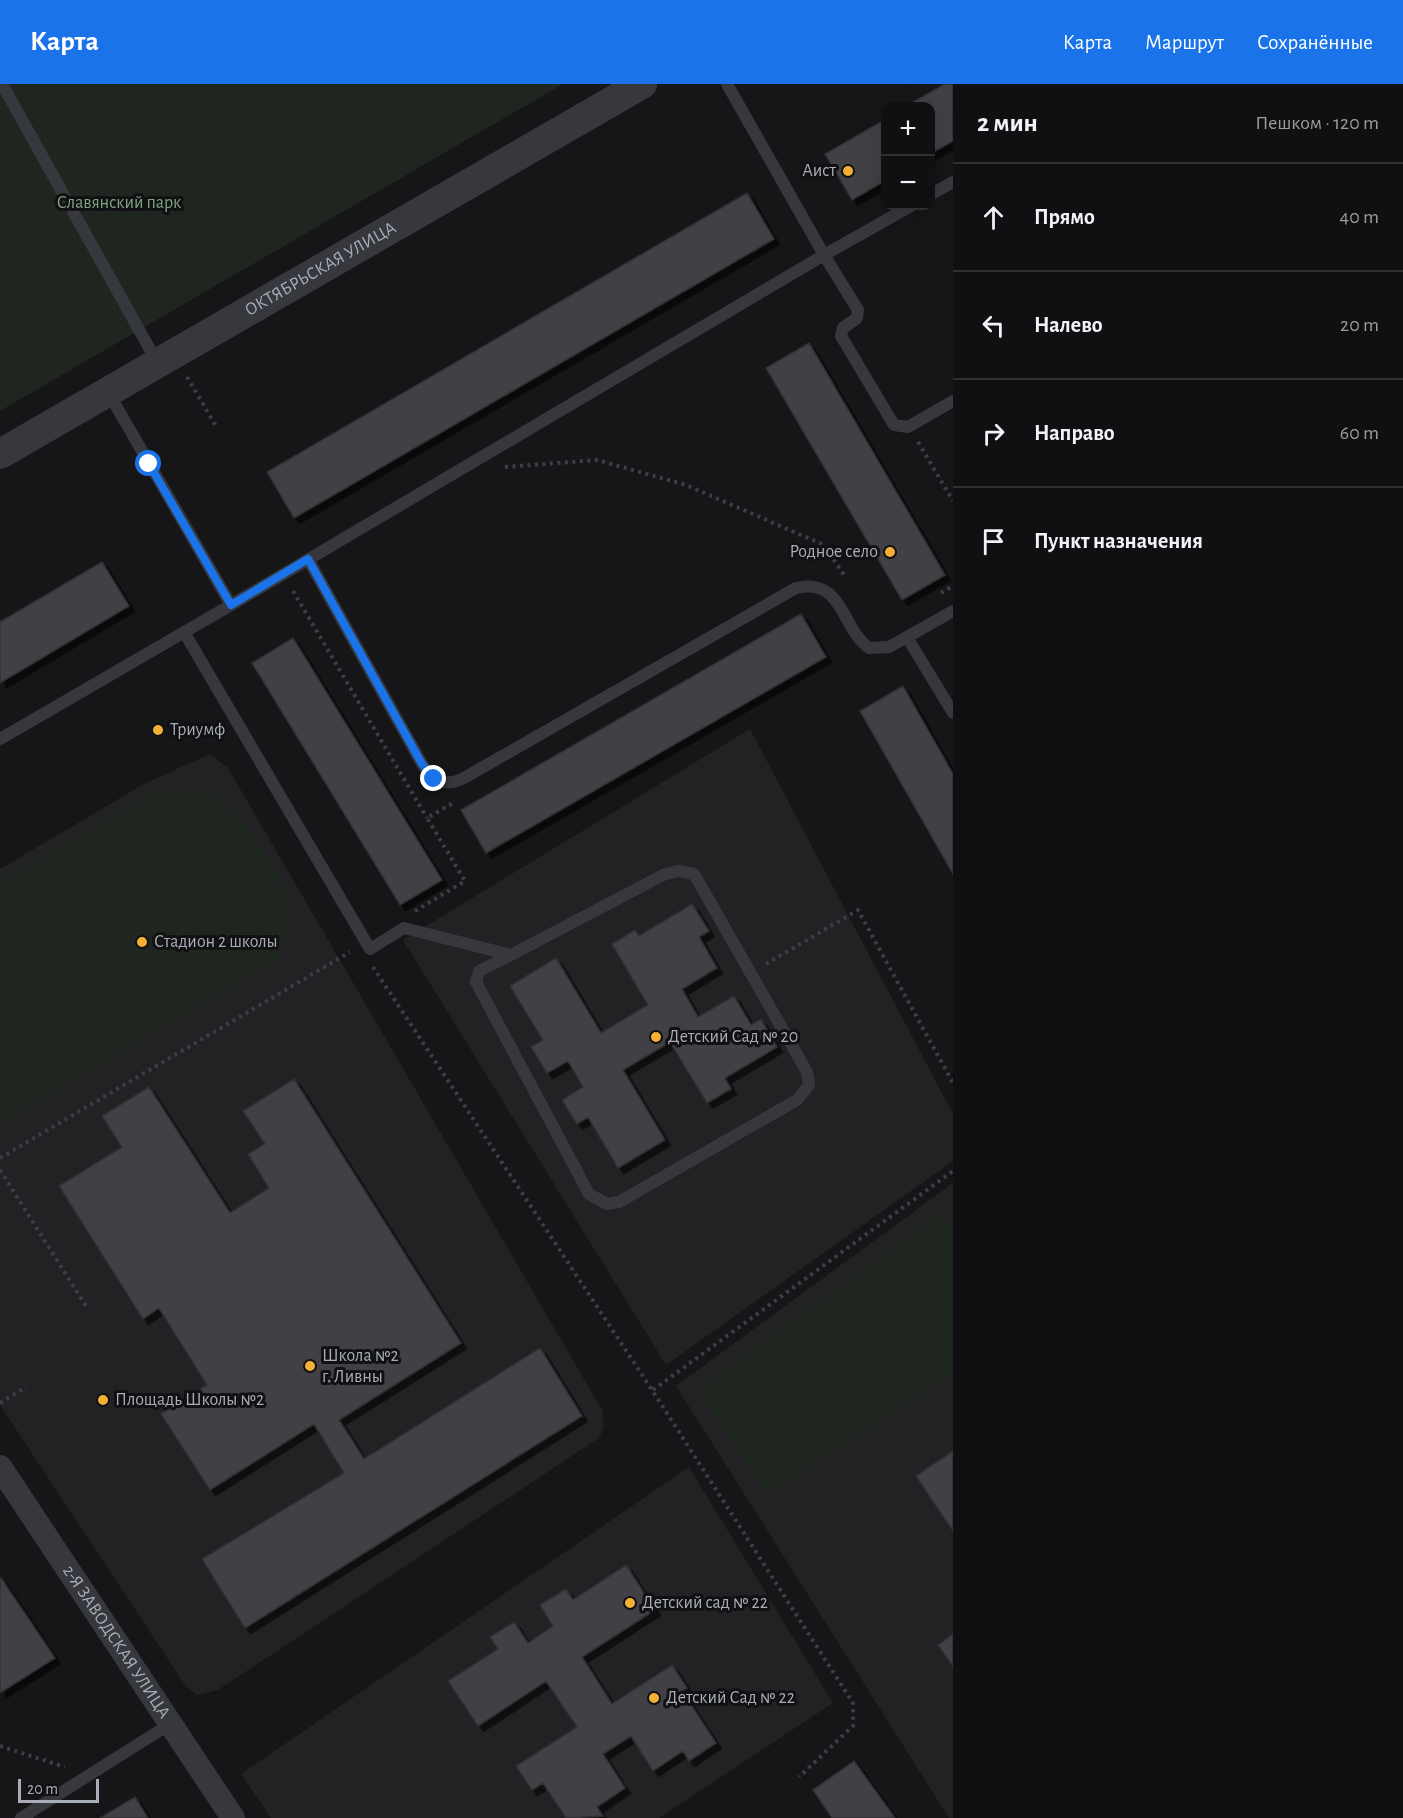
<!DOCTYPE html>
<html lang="ru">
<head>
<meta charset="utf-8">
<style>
	:root { --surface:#101012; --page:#19191b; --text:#f1f3f6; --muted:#9c9d9f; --line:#303032; --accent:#1a73e8 }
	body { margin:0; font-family:"Alegreya Sans",sans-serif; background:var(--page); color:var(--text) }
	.controls { position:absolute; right:18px; top:18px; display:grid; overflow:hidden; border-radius:12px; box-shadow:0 6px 24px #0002 }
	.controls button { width:54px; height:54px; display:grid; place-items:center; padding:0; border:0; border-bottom:2px solid var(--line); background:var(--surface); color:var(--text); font:30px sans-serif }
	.scale { position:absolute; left:18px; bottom:15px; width:81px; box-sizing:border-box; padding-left:6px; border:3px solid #a8adb8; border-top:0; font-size:16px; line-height:21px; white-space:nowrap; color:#a8adb8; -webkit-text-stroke:4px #111113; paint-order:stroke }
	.stop { position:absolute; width:18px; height:18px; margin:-14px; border:4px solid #1a73e8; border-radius:50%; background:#fff }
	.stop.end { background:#1a73e8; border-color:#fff; box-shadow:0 2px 6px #0008 }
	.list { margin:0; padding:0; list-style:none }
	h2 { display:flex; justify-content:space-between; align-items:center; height:78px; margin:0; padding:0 24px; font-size:26px }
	h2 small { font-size:20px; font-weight:400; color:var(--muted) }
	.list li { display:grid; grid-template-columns:39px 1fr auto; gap:18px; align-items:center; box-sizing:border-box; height:108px; padding:0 24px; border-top:2px solid var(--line) }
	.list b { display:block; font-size:22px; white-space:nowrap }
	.list em { font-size:20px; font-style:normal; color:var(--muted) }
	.icon { flex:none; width:33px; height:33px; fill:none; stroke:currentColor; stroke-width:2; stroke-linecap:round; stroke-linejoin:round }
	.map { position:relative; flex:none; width:953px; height:1734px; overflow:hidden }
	header { display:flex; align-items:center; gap:36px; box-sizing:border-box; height:84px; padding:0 30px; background:var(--accent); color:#fff }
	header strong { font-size:28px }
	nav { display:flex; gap:33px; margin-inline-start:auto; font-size:21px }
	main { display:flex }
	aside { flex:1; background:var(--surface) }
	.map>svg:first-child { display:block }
	.built { fill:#222225 }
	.green { fill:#1e261f }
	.building { fill:#404145; stroke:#303034; stroke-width:1.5; filter:url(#shadow) }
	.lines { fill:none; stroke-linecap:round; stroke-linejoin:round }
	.path { stroke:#3d3f44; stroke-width:4; stroke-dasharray:3 4.5; stroke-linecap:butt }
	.service { stroke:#37383d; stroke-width:12 }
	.minor { stroke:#37383d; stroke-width:24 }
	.tertiary { stroke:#37383d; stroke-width:30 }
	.route { stroke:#1a73e8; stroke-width:8 }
	.poi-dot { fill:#f2b134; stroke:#111113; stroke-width:2 }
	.labels { text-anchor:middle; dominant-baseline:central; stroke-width:6; stroke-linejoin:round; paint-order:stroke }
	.poi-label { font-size:18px; fill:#a8adb8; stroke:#111113; text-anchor:start }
	.park-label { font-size:18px; fill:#7fa381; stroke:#111113 }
	.street-label { font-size:18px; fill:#a8adb8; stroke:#111113 }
</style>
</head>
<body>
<header>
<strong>Карта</strong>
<nav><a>Карта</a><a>Маршрут</a><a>Сохранённые</a></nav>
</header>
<main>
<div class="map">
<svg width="953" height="1734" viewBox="0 0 953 1734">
	<defs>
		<filter id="shadow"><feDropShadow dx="5.5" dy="5.5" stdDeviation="0" flood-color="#0009"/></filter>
	</defs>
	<rect width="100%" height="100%" fill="#161618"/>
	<path class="built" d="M750,645L953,1030V1077L666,1281L403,856Z
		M210,670L228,684L602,1326L604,1343L599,1354L218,1606L197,1611L185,1601L0,1321V785L144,700Z
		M953,1099V1734H949L676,1302Z
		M689,1383L833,1619L659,1734H271L241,1690Z"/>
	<path class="green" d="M0,0H563L0,327Z
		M156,707H214C244,737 293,792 290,837C290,850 280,865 276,877L0,1040V797Z
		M943,1127L953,1141V1289L768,1411L698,1306Z"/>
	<path class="building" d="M945,0H953V57L930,70V22H906Z
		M886,35V96L852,116L825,70Z
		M747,109L774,155L294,434L267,388Z
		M809,259L945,491L902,516L766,284Z
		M102,478L129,522L0,599V538Z
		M801,530L826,573L486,769L461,726Z
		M293,554L442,796L400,821L252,579Z
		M903,602L953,690V790L860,627Z
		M692,820L709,847L699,853L717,884L682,905L698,933L734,912L751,941L761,935L777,963L725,994L731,1005L707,1019L670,958L623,986L665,1056L618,1084L588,1033L577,1040L562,1016L583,1003L568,977L547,989L531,963L543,956L510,902L556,874L601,949L648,921L612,860L635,846L639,852Z
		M294,995L461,1259L339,1336L364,1375L540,1264L582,1332L245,1544L202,1475L344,1389L314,1340L210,1406L161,1330L207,1301L159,1224L143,1235L59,1102L122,1063L102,1032L149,1003L230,1129L269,1104L248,1070L265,1060L243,1027Z
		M953,1367V1447L916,1392Z
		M626,1481L655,1526L582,1573L612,1620L672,1581L687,1604L682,1607L716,1659L689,1677L683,1667L653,1687L631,1652L603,1670L625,1704L597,1723L603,1732L566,1734L543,1699L532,1706L516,1682L577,1643L546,1597L478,1642L448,1597L498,1565L490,1553L514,1538L528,1559L553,1542L540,1521L566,1505L573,1516Z
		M1,1494L55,1574L0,1609V1495Z
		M953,1550V1582L938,1561Z
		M854,1677L895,1734H832L813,1706Z
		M135,1713L148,1734H100Z"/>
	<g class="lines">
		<path class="path" d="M187,293L216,342
			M918,358L953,417
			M505,383L597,376L686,401L824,461L846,494
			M293,507L427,734
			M941,509L953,502
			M415,827L465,797L427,734L455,718
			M766,880L858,826L953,999
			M373,883L652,1306L853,1619V1642L799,1693
			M0,1074L350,868
			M0,1086L86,1222
			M653,1306L953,1087
			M0,1319L26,1303
			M0,1662L65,1683"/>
		<path class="service" d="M2,0L157,278
			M930,111L953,98
			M911,122L824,171L858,226L857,234L843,244L841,252L894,341L908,343L953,317
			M308,475L422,680C433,696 445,704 464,694L796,504C843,493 841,544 869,564L889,563L907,553
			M231,521L824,171L727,0
			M953,527L907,553L953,629
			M184,548L370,865L404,844L511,871L663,791L678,787L694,790L807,988L809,1001L797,1016L619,1118L607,1120L589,1110L476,898L479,887L511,871
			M0,655L231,521L108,308
			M21,1734L170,1640"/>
		<path class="minor" id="s1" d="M0,1383L233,1734"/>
		<path class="tertiary" id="s2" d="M0,370L642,0"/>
	</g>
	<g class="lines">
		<path class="route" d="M149,380L231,521L308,475L422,680L434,695"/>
	</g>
	<g class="poi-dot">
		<circle cx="848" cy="87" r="6"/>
		<circle cx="890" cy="468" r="6"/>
		<circle cx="158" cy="646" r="6"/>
		<circle cx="142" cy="858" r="6"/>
		<circle cx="656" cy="953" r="6"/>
		<circle cx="310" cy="1282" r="6"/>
		<circle cx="103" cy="1316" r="6"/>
		<circle cx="630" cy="1519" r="6"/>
		<circle cx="654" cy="1614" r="6"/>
	</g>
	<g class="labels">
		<g class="poi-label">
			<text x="836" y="87" text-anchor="end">Аист</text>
			<text x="878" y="468" text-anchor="end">Родное село</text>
			<text x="170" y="646">Триумф</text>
			<text x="154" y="858">Стадион 2 школы</text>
			<text x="668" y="953">Детский Сад № 20</text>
			<text x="322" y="1272">Школа №2<tspan x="322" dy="21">г. Ливны</tspan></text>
			<text x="115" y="1316">Площадь Школы №2</text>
			<text x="642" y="1519">Детский сад № 22</text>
			<text x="666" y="1614">Детский Сад № 22</text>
		</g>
		<g class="park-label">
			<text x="119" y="119">Славянский парк</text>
		</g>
		<g class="street-label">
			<text stroke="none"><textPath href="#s2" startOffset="370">ОКТЯБРЬСКАЯ УЛИЦА</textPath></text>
			<text stroke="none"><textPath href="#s1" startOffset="210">2-Я ЗАВОДСКАЯ УЛИЦА</textPath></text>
		</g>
	</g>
</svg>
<div class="controls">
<button>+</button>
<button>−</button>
</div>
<div class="scale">20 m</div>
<div class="stop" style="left:149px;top:380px"></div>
<div class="stop end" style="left:434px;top:695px"></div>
</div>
<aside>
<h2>2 мин<small>Пешком · 120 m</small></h2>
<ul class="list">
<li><svg class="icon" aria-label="ahead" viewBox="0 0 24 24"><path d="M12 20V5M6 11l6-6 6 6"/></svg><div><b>Прямо</b></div><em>40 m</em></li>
<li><svg class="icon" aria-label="left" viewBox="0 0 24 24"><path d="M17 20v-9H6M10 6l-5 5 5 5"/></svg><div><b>Налево</b></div><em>20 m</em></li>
<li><svg class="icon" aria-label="right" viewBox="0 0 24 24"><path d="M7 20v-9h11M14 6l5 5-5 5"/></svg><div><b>Направо</b></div><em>60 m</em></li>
<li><svg class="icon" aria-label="arrive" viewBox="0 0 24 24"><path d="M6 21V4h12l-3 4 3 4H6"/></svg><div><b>Пункт назначения</b></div></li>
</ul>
</aside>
</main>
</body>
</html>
